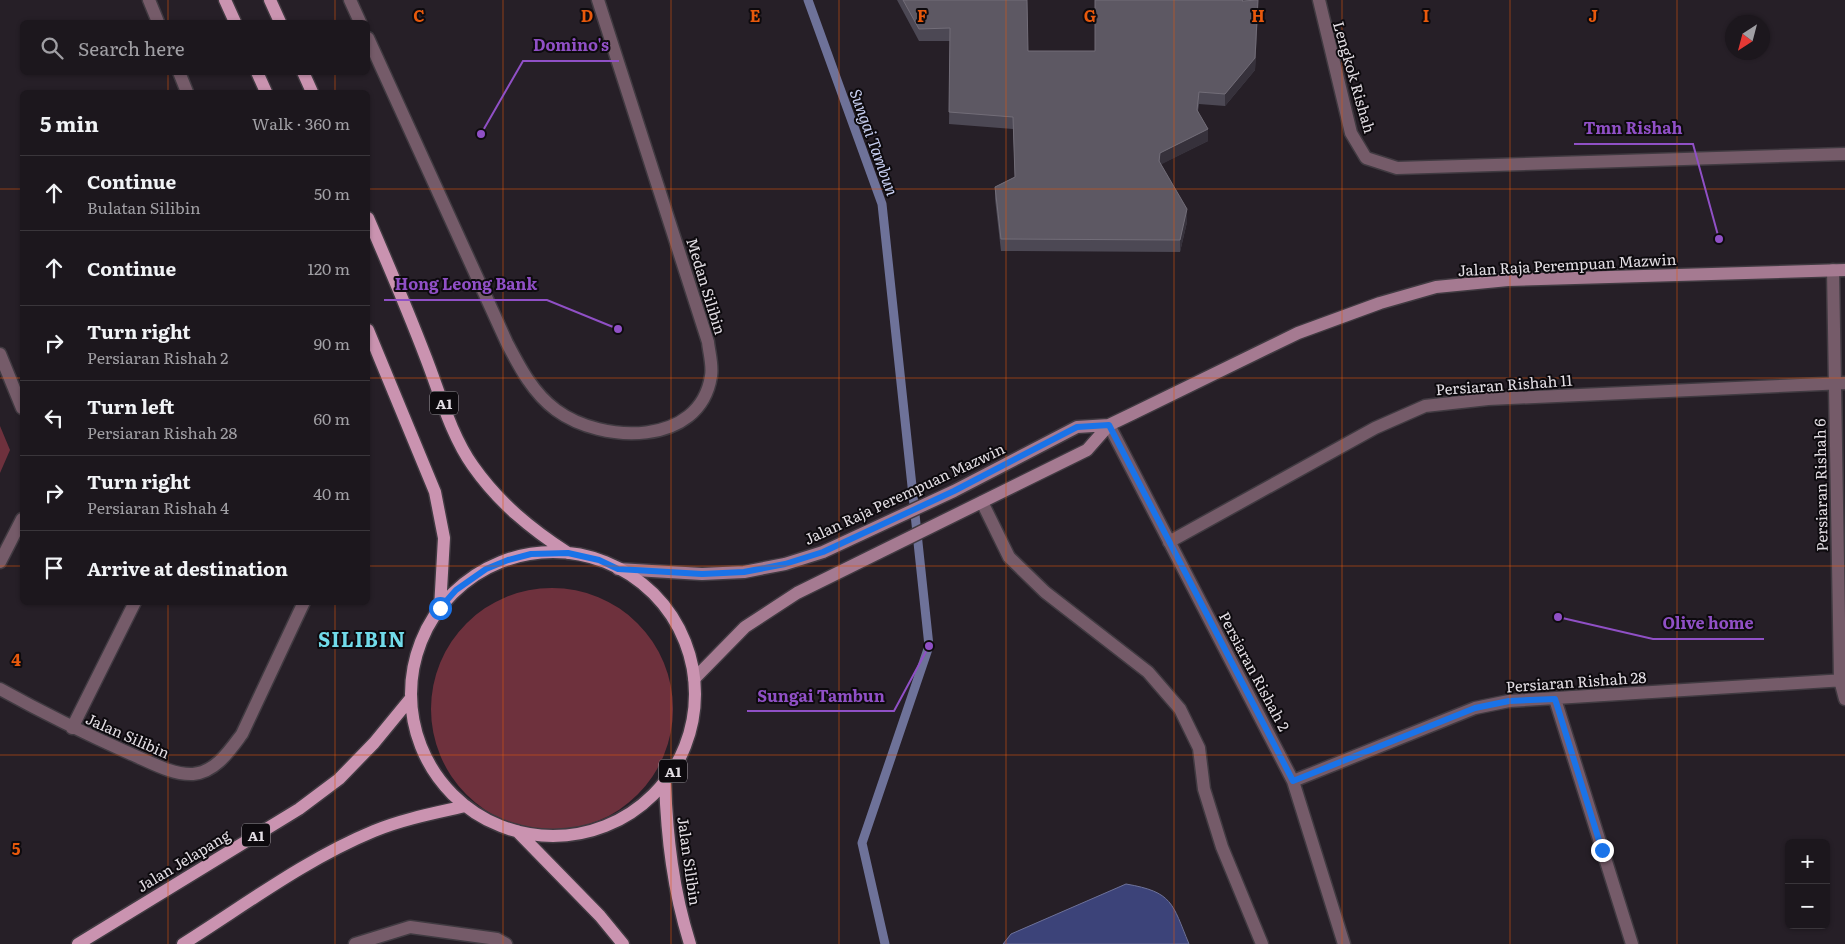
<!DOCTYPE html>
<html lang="en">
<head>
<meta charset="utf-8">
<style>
	:root { --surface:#1c171d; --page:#29242a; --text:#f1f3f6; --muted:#a09fa4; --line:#3a363b }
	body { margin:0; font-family:Literata,serif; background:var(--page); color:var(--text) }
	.controls { position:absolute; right:15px; bottom:15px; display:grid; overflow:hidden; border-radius:8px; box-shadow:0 1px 4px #0004 }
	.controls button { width:45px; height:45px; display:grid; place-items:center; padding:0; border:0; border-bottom:1px solid var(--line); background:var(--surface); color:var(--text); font:25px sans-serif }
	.compass { position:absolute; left:1725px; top:15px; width:45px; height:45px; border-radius:50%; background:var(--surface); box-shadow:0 1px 4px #0004; rotate:216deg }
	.stop { position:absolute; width:15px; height:15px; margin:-11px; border:4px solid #1a73e8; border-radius:50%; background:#fff }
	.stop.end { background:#1a73e8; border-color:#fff; box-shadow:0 1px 5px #0008 }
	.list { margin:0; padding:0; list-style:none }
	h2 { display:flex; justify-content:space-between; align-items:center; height:65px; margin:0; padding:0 20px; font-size:21px }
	h2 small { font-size:16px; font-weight:400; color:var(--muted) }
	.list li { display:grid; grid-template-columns:32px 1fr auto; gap:15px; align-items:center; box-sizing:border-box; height:75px; padding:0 20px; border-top:1px solid var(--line) }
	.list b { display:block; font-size:19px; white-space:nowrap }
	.list p { margin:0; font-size:16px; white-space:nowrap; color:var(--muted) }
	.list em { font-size:16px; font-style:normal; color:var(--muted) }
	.icon { flex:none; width:28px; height:28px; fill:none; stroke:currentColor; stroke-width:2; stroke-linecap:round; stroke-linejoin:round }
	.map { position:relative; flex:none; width:1845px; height:944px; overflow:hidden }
	.search { position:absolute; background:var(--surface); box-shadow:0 1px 4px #0004; left:20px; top:20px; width:350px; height:55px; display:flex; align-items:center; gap:12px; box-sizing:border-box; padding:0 18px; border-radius:8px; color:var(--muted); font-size:19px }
	.panel { position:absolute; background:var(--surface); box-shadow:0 1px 4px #0004; left:20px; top:90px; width:350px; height:515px; border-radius:8px }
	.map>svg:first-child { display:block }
	.green { fill:#6e313d }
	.water { fill:#3c4379; stroke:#6e7299 }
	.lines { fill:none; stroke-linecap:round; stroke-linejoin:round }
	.stream { stroke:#6e7299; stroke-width:9 }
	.lane-casing { stroke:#403a41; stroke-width:15 }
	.street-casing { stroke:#403a41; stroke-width:15 }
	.secondary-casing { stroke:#403a41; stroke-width:15 }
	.primary-casing { stroke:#403a41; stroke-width:15 }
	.lane { stroke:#755b69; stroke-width:12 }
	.street { stroke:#755b69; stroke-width:12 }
	.secondary { stroke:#a57a91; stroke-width:12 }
	.primary { stroke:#ca93b0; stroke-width:12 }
	.wall { fill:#4c4854 }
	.shaded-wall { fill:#36313b }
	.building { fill:#5d5863; stroke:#726d78 }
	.route { stroke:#1a73e8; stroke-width:6 }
	.grid { fill:none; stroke:#e8590c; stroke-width:1; stroke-opacity:0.55 }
	.labels { text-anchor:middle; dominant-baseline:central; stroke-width:4; stroke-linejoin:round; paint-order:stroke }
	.shield { fill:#0d0a0e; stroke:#a39ea4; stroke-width:1 }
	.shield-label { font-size:14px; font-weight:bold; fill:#e3dee4 }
	.street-label { font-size:15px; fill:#e3dee4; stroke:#0d0a0e }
	.water-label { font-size:16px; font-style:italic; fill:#c7cef0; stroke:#0d0a0e }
	.district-label { font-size:20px; font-weight:bold; letter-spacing:1px; fill:#71dbe9; stroke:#0d0a0e }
	.grid-label { font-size:16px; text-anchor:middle; font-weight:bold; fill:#e8590c; stroke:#0d0a0e; stroke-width:4; stroke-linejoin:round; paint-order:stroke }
	.leader { fill:none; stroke:#9050c6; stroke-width:2 }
	.callout-dot { fill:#9050c6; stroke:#0d0a0e; stroke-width:2 }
	.callout-label { font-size:16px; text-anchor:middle; font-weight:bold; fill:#9050c6; stroke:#0d0a0e; stroke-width:4; stroke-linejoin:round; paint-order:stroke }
</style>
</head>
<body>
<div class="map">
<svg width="1845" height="944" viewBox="0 0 1845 944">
	<rect width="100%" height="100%" fill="#261f27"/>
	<path class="green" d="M0,426L10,450L0,473Z
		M431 709a121 121 0 1 1 242 0a121 121 0 1 1-242 0Z"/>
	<path class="water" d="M1126,884C1173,892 1172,903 1189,944H1003L1011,934Z"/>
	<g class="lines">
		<path class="stream" d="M808,0L882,204L929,646L862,843L885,944"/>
		<defs>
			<path id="lane" d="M982,502L1009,557L1045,592L1148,672L1180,709L1199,748L1204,789L1222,847L1262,944"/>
			<path id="street" d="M149,0L158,22
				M350,0L360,22
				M1319,0L1351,133L1366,158L1397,168L1845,154
				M368,38L507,343C520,368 533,393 556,410C602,444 700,447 711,376C713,366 709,352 708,342L598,0
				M179,72L187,92
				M1833,270L1840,680L1845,699
				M0,354L22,408
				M1109,425L1293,781L1344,944
				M1169,542L1375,428L1425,406L1488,399L1845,383
				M0,562L22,519
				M0,689C43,713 86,734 131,754C150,762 172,775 193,774C216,772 230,750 242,734L304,602
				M1555,699L1632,944
				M72,728L135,602
				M1293,781L1475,708L1509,701L1845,680
				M355,944L410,927L497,939L506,944"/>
			<path id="secondary" d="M618,569L702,574L744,572L785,564L823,552L954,491L1077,427L1109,425
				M694,679L745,627L797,593L1087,450L1109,425L1134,413L1298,333L1380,303L1436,287L1508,280L1845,270"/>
			<path id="primary" d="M225,0L235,22
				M270,0L280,22
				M257,72L266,92
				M303,72L312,92
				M368,218C388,264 408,311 426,358C440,394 451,435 473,466C499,503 531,529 568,553
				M368,330L435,492L444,538L440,608
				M411 694a142 142 0 1 1 284 0a142 142 0 1 1-284 0Z
				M665,782C667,838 673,890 690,944
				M517,831L600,916L623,944
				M78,944L299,809L339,779L374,743L411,698
				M183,944C245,905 306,859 374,831C403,819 435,813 466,806"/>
		</defs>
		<use href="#lane" class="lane-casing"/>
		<use href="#street" class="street-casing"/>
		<use href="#secondary" class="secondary-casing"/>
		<use href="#primary" class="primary-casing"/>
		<use href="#lane" class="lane"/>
		<use href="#street" class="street"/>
		<use href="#secondary" class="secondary"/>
		<use href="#primary" class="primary"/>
	</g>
	<path class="wall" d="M897,0H1027L1028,51H1095L1258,12L1255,70L1225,106L1199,104L1198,111L1208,141L1161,164L1187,222L1180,252L1001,251L995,199V187L1015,177L1013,129L949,124L950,41H919Z"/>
	<path class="shaded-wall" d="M1258,0L1255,70L1225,106V94Z
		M1208,129V141L1160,165V153Z
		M1187,209V222L1180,252V240Z"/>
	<path class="building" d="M903,0H1027L1028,51H1095V0H1243L1242,1L1258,0L1255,58L1225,94L1199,92L1197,110L1208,129L1160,153L1159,161L1187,209L1180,240L1001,239L995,187L1015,177L1013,117L949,112L950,28L919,29Z"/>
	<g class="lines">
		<path class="route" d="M440,608L456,590L486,569L508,560L531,554L568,553L599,560L618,569L702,574L744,572L785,564L823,552L954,491L1077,427L1109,425L1293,781L1475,708L1509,701L1555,699L1602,850"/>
	</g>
	<path class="grid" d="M168,0V22M335,0V22M503,0V944M671,0V944M839,0V944M1006,0V944M1174,0V944M1342,0V944M1510,0V944M1677,0V944M168,72V92M335,72V92M0,189H22M368,189H1845M0,378H22M368,378H1845M0,566H22M368,566H1845M168,602V944M335,602V944M0,755H1845"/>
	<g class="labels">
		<g class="shield">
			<rect x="430" y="391.5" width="28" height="23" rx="4"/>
			<rect x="659" y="759.5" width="28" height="23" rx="4"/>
			<rect x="242" y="823.5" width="28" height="23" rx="4"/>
		</g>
		<g class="shield-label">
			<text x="444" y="403">A1</text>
			<text x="673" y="771">A1</text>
			<text x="256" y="835">A1</text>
		</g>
		<g class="street-label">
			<text transform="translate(1355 77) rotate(74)">Lengkok Rishah</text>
			<text transform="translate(1567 264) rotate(-3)">Jalan Raja Perempuan Mazwin</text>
			<text transform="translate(707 286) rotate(73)">Medan Silibin</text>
			<text transform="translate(1504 384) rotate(-4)">Persiaran Rishah 11</text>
			<text transform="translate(1820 485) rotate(-91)">Persiaran Rishah 6</text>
			<text transform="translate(904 493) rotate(-25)">Jalan Raja Perempuan Mazwin</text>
			<text transform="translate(1255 671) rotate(62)">Persiaran Rishah 2</text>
			<text transform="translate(1576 681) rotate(-4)">Persiaran Rishah 28</text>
			<text transform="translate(128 735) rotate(24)">Jalan Silibin</text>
			<text transform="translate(183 860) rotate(-31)">Jalan Jelapang</text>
			<text transform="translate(690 861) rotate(82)">Jalan Silibin</text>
		</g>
		<g class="water-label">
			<text transform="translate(875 142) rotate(70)">Sungai Tambun</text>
		</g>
		<g class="district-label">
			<text x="362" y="638">SILIBIN</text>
		</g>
	</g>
	<g class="grid-label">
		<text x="419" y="22">C</text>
		<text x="587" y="22">D</text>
		<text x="755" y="22">E</text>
		<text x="922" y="22">F</text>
		<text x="1090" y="22">G</text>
		<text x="1258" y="22">H</text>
		<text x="1426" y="22">I</text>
		<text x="1593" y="22">J</text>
		<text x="16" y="666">4</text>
		<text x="16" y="855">5</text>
	</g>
	<path class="leader" d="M481 134L523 61H619M1719 239L1693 144H1574M618 329L547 300H384M1558 617L1653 639H1764M929 646L894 711H747"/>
	<g class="callout-dot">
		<circle cx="481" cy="134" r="5"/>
		<circle cx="1719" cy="239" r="5"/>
		<circle cx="618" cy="329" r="5"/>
		<circle cx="1558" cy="617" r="5"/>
		<circle cx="929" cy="646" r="5"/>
	</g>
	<g class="callout-label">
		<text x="571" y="51">Domino's</text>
		<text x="1633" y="134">Tmn Rishah</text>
		<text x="466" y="290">Hong Leong Bank</text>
		<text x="1708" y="629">Olive home</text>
		<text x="821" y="702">Sungai Tambun</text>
	</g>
</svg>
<div class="controls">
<button>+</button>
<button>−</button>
</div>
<svg class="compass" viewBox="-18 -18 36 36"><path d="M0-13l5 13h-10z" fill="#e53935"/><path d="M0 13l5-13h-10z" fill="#a09fa4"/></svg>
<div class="stop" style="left:440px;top:608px"></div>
<div class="stop end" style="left:1602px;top:850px"></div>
<div class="search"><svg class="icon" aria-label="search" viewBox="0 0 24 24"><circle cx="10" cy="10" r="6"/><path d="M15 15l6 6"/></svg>Search here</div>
<section class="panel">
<h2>5 min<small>Walk · 360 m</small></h2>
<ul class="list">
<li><svg class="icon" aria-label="ahead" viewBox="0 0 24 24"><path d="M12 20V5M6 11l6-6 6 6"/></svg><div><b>Continue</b><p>Bulatan Silibin</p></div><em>50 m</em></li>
<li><svg class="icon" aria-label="ahead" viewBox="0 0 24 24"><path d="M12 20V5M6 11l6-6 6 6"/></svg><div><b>Continue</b></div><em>120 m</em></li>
<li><svg class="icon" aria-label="right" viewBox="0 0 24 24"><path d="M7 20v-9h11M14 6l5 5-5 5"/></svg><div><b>Turn right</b><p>Persiaran Rishah 2</p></div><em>90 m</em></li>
<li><svg class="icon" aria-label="left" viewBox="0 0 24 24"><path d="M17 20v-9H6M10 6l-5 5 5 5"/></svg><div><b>Turn left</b><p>Persiaran Rishah 28</p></div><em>60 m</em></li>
<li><svg class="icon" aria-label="right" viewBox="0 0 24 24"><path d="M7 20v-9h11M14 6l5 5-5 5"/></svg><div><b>Turn right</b><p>Persiaran Rishah 4</p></div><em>40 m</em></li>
<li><svg class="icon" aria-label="arrive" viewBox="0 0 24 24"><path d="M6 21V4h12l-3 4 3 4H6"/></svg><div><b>Arrive at destination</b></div></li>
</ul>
</section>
</div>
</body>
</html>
